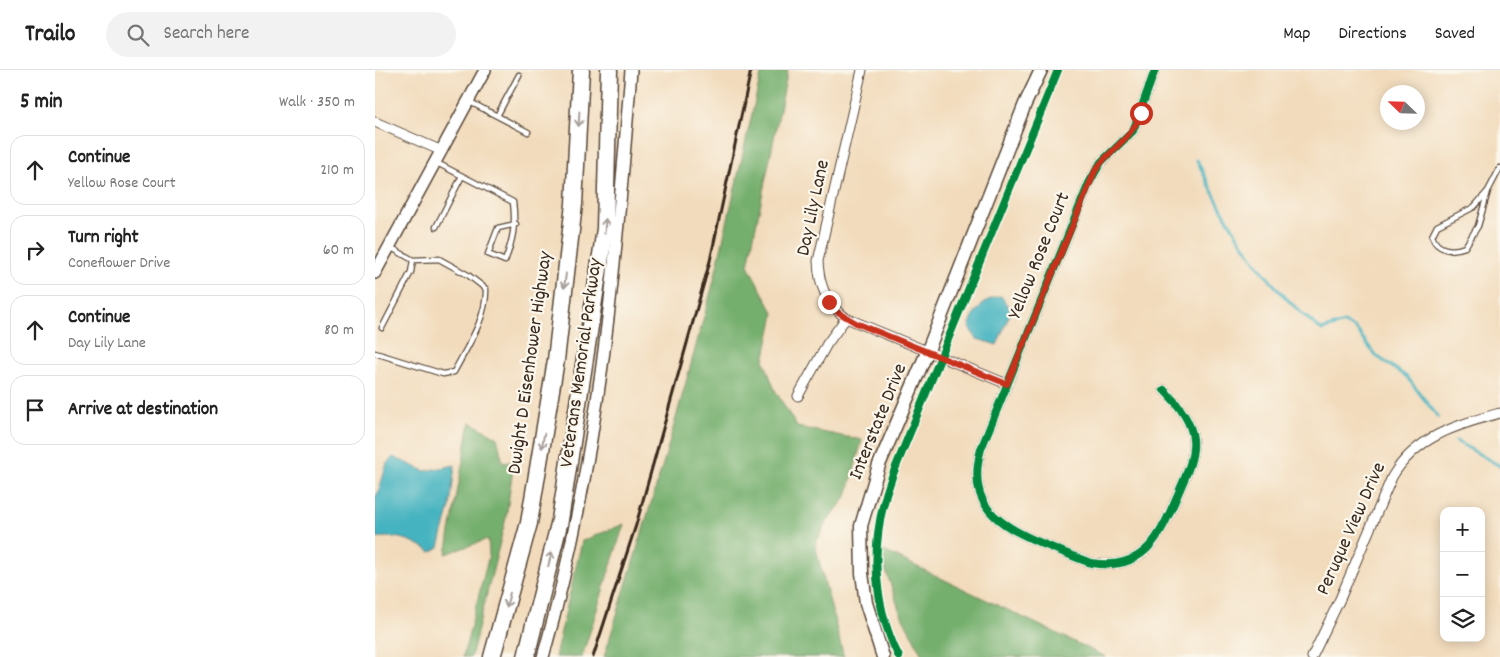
<!DOCTYPE html>
<html lang="en">
<head>
<meta charset="utf-8">
<style>
	:root { --surface:#fff; --page:#f2f2f2; --text:#222; --muted:#767676; --line:#e0e0e0 }
	body { margin:0; font-family:Dekko,sans-serif; background:var(--page); color:var(--text) }
	.controls { position:absolute; right:15px; bottom:15px; display:grid; overflow:hidden; border-radius:10px; box-shadow:0 2px 12px #0003 }
	.controls button { width:45px; height:45px; display:grid; place-items:center; padding:0; border:0; border-bottom:1px solid var(--line); background:var(--surface); color:var(--text); font:25px sans-serif }
	.compass { position:absolute; left:1005px; top:15px; width:45px; height:45px; border-radius:50%; background:var(--surface); box-shadow:0 2px 12px #0003; rotate:293deg }
	.stop { position:absolute; width:15px; height:15px; margin:-11px; border:4px solid #c8321e; border-radius:50%; background:#fff }
	.stop.end { background:#c8321e; border-color:#fff; box-shadow:0 1px 5px #0008 }
	.list { margin:0; padding:0; list-style:none }
	h2 { display:flex; justify-content:space-between; align-items:center; height:65px; margin:0; padding:0 20px; font-size:21px }
	h2 small { font-size:16px; font-weight:400; color:var(--muted) }
	.list li { display:grid; grid-template-columns:32px 1fr auto; gap:15px; align-items:center; box-sizing:border-box; height:70px; margin:0 10px 10px; padding:0 10px; border:1px solid var(--line); border-radius:15px }
	.list b { display:block; font-size:19px; white-space:nowrap }
	.list p { margin:0; font-size:16px; white-space:nowrap; color:var(--muted) }
	.list em { font-size:16px; font-style:normal; color:var(--muted) }
	.icon { flex:none; width:28px; height:28px; fill:none; stroke:currentColor; stroke-width:2; stroke-linecap:round; stroke-linejoin:round }
	.map { position:relative; flex:none; width:1125px; height:587px; overflow:hidden }
	header { display:flex; align-items:center; gap:30px; box-sizing:border-box; height:70px; padding:0 25px; background:var(--surface); border-bottom:1px solid var(--line) }
	header strong { font-size:24px }
	nav { display:flex; gap:28px; margin-inline-start:auto; font-size:18px }
	.search { width:350px; height:45px; background:var(--page); display:flex; align-items:center; gap:12px; box-sizing:border-box; padding:0 18px; border-radius:28px; color:var(--muted); font-size:19px }
	main { display:flex }
	aside { flex:1; background:var(--surface) }
	.map>svg:first-child { display:block }
	.forest { fill:#74af6d; stroke:#586c46 }
	.water { fill:#45b3c0; stroke:#406e6f }
	.lines { fill:none; stroke-linecap:round; stroke-linejoin:round }
	.stream { stroke:#45b3c0; stroke-width:3 }
	.service-casing { stroke:#564536; stroke-width:7 }
	.minor-casing { stroke:#564536; stroke-width:11 }
	.tertiary-casing { stroke:#564536; stroke-width:14 }
	.secondary-casing { stroke:#564536; stroke-width:15 }
	.motorway-casing { stroke:#564536; stroke-width:19 }
	.service { stroke:#fff; stroke-width:4.5 }
	.minor { stroke:#fff; stroke-width:9 }
	.tertiary { stroke:#fff; stroke-width:11 }
	.secondary { stroke:#fff; stroke-width:12 }
	.motorway { stroke:#fff; stroke-width:16 }
	.rail { stroke:#3b2a1e; stroke-width:3 }
	.cycleway-casing { stroke:#fbf7ec; stroke-width:11 }
	.cycleway { stroke:#00873e; stroke-width:8 }
	.oneway { stroke:#a79f9a }
	.route { stroke:#c8321e; stroke-width:6 }
	.labels { text-anchor:middle; dominant-baseline:central; stroke-width:4.5; stroke-linejoin:round; paint-order:stroke }
	.street-label { font-size:20px; fill:#3b2a1e; stroke:#fbf7ec }
</style>
</head>
<body>
<header>
<strong>Trailo</strong>
<div class="search"><svg class="icon" aria-label="search" viewBox="0 0 24 24"><circle cx="10" cy="10" r="6"/><path d="M15 15l6 6"/></svg>Search here</div>
<nav><a>Map</a><a>Directions</a><a>Saved</a></nav>
</header>
<main>
<aside>
<h2>5 min<small>Walk · 350 m</small></h2>
<ul class="list">
<li><svg class="icon" aria-label="ahead" viewBox="0 0 24 24"><path d="M12 20V5M6 11l6-6 6 6"/></svg><div><b>Continue</b><p>Yellow Rose Court</p></div><em>210 m</em></li>
<li><svg class="icon" aria-label="right" viewBox="0 0 24 24"><path d="M7 20v-9h11M14 6l5 5-5 5"/></svg><div><b>Turn right</b><p>Coneflower Drive</p></div><em>60 m</em></li>
<li><svg class="icon" aria-label="ahead" viewBox="0 0 24 24"><path d="M12 20V5M6 11l6-6 6 6"/></svg><div><b>Continue</b><p>Day Lily Lane</p></div><em>80 m</em></li>
<li><svg class="icon" aria-label="arrive" viewBox="0 0 24 24"><path d="M6 21V4h12l-3 4 3 4H6"/></svg><div><b>Arrive at destination</b></div></li>
</ul>
</aside>
<div class="map">
<svg width="1125" height="587" viewBox="0 0 1125 587">
	<rect width="100%" height="100%" fill="#fbf7ec"/>
	<filter id="ink" filterUnits="userSpaceOnUse"><feTurbulence type="fractalNoise" baseFrequency=".02" numOctaves="2"/><feDisplacementMap in="SourceGraphic" scale="10" xChannelSelector="R" yChannelSelector="G"/><feConvolveMatrix kernelMatrix="1 2 1 2 8 2 1 2 1" color-interpolation-filters="sRGB"/></filter>
	<filter id="wash" filterUnits="userSpaceOnUse"><feTurbulence type="fractalNoise" baseFrequency=".0096" numOctaves="4" result="noise"/><feDisplacementMap in="SourceGraphic" scale="20" xChannelSelector="R" yChannelSelector="G"/><feGaussianBlur stdDeviation="1.12" result="paint"/><feColorMatrix in="noise" values="0 0 0 0 0 0 0 0 0 0 0 0 0 0 0 0 0 1.4 0 .05"/><feComposite in="paint" operator="in"/></filter>
	<g filter="url(#wash)">
		<rect width="100%" height="100%" fill="#f2dbbc"/>
		<path class="forest" d="M387,0H413L373,195L399,244L389,291L400,320L422,357L487,370L472,426L451,453L440,475L469,587H229L291,384L338,214Z
			M95,352L122,367L128,393L139,391L131,448L96,587H88L114,485L113,469L71,484Z
			M249,454L207,587H180L207,471Z
			M503,478L731,587H548L525,542Z"/>
		<path class="water" d="M626,226L636,241L622,275L602,269L594,258C597,243 610,227 626,226Z
			M18,387L50,401L80,395L75,437L64,477L56,482C36,469 23,465 0,468V427L3,423L12,393Z"/>
		<g class="lines">
			<path class="stream" d="M822,90C852,155 890,217 947,260L969,253L981,259L1000,285L1032,307L1063,347
				M1081,371L1125,396"/>
		</g>
	</g>
	<g filter="url(#ink)">
		<g class="lines">
			<defs>
				<path id="service" d="M95,32L153,62
					M122,46L144,5
					M62,93L138,132C141,154 138,170 130,191L113,184L123,158L141,154
					M1113,121L1099,137L1062,156L1057,166C1062,181 1077,182 1090,177L1103,156L1113,121L1125,98
					M61,157L87,106
					M7,258L36,202L38,190
					M0,283L68,304L79,302C92,277 112,248 111,219L93,205L64,189L38,190L15,177"/>
				<path id="minor" d="M487,0L443,191C444,215 451,233 471,248L632,314
					M780,0L758,61L726,92L714,113L606,379C591,434 621,454 666,473C683,480 699,487 716,493C770,502 785,466 803,424C810,407 820,388 818,369C816,350 802,333 789,320
					M0,52L67,81
					M423,326L452,274L471,248
					M937,587L965,529L1017,407C1041,366 1082,355 1125,343"/>
				<path id="tertiary" d="M0,203L110,0
					M168,587C223,395 241,198 256,0"/>
				<path id="secondary" d="M508,587L491,533L487,503L486,456L504,395L553,280L650,34L666,0"/>
				<path id="motorway" d="M117,587L154,453L181,290L199,134L206,0
					M151,587L185,450L230,159L234,0"/>
			</defs>
			<use href="#service" class="service-casing"/>
			<use href="#minor" class="minor-casing"/>
			<use href="#tertiary" class="tertiary-casing"/>
			<use href="#secondary" class="secondary-casing"/>
			<use href="#motorway" class="motorway-casing"/>
			<use href="#service" class="service"/>
			<use href="#minor" class="minor"/>
			<use href="#tertiary" class="tertiary"/>
			<use href="#secondary" class="secondary"/>
			<use href="#motorway" class="motorway"/>
			<path class="rail" d="M218,587L261,455L335,191L376,0"/>
			<defs>
				<path id="cycleway" d="M780,0L758,61L726,92L714,113L606,379C591,434 621,454 666,473C683,480 699,487 716,493C770,502 785,466 803,424C810,407 820,388 818,369C816,350 802,333 789,320
					M524,587C495,529 495,464 518,404L683,0"/>
			</defs>
			<use href="#cycleway" class="cycleway-casing"/>
			<use href="#cycleway" class="cycleway"/>
		</g>
		<defs><path id="oneway-shaft" d="M-6 0H5M1.5-3L5.5 0L1.5 3" fill="none" stroke-width="1.6" stroke-linecap="round" stroke-linejoin="round" transform="scale(1.25)"/></defs>
		<g class="oneway">
			<use href="#oneway-shaft" transform="translate(204 49) rotate(93)"/>
			<use href="#oneway-shaft" transform="translate(230 156) rotate(-86)"/>
			<use href="#oneway-shaft" transform="translate(190 211) rotate(97)"/>
			<use href="#oneway-shaft" transform="translate(168 371) rotate(99)"/>
			<use href="#oneway-shaft" transform="translate(175 489) rotate(-76)"/>
			<use href="#oneway-shaft" transform="translate(133 530) rotate(105)"/>
		</g>
	</g>
	<g class="lines" filter="url(#ink)">
		<path class="route" d="M454,232L461,241L481,253L632,314L720,101C735,78 755,72 766,43"/>
	</g>
	<g class="labels">
		<g class="street-label">
			<text transform="translate(439 138) rotate(-78)">Day Lily Lane</text>
			<text transform="translate(665 186) rotate(-68)">Yellow Rose Court</text>
			<text transform="translate(156 293) rotate(-82)">Dwight D Eisenhower Highway</text>
			<text transform="translate(207 293) rotate(-82)">Veterans Memorial Parkway</text>
			<text transform="translate(504 352) rotate(-68)">Interstate Drive</text>
			<text transform="translate(977 459) rotate(-66)">Peruque View Drive</text>
		</g>
	</g>
</svg>
<div class="controls">
<button>+</button>
<button>−</button>
<button><svg class="icon" aria-label="layers" viewBox="0 0 24 24"><path d="M12 4l9 5-9 5-9-5zM3 14l9 5 9-5"/></svg></button>
</div>
<svg class="compass" viewBox="-18 -18 36 36"><path d="M0-13l5 13h-10z" fill="#e53935"/><path d="M0 13l5-13h-10z" fill="#767676"/></svg>
<div class="stop" style="left:766px;top:43px"></div>
<div class="stop end" style="left:454px;top:232px"></div>
</div>
</main>
</body>
</html>
